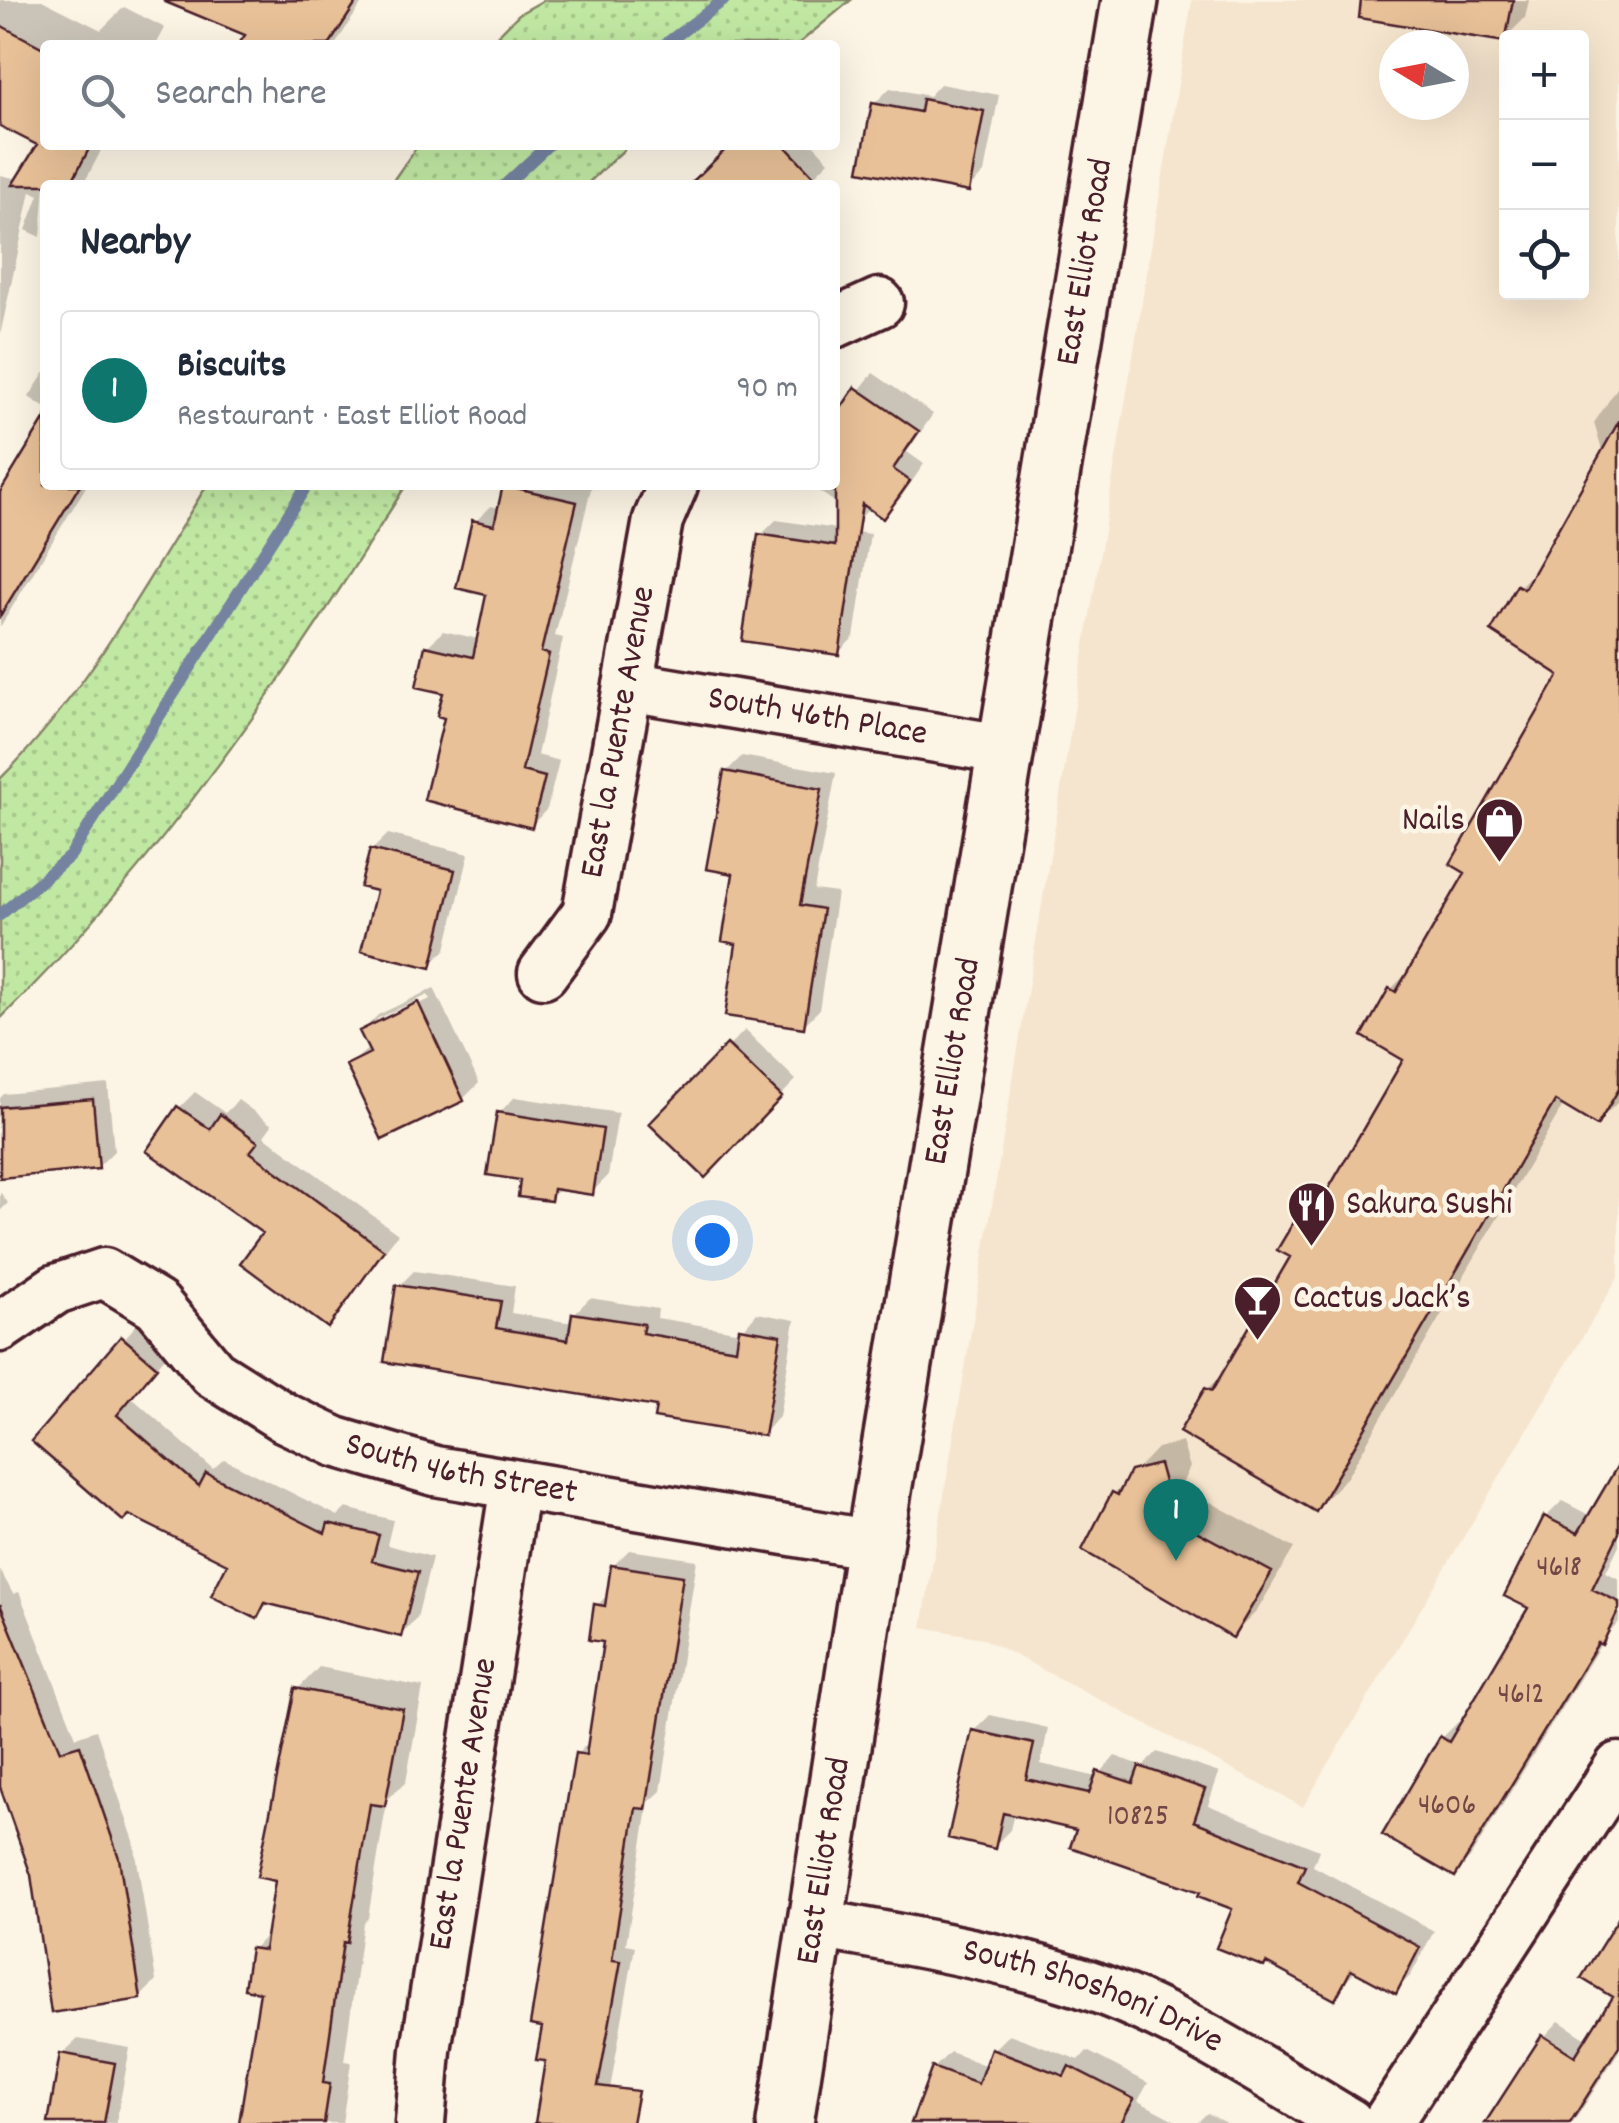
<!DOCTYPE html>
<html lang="en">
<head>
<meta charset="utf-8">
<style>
	:root { --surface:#fff; --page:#f2f2f3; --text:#1f2937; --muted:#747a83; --line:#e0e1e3; --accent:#0f766e }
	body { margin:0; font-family:Dekko,sans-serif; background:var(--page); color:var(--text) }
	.controls { position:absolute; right:30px; top:30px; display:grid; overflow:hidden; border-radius:10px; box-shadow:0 10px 40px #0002 }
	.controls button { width:90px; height:90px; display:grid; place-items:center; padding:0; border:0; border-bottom:2px solid var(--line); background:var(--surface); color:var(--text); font:50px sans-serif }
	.compass { position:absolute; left:1379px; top:30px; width:90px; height:90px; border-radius:50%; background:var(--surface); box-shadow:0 10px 40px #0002; rotate:280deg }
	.you { position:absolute; left:712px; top:1240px; width:35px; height:35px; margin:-25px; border:8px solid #fff; border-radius:50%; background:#1a73e8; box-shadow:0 0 0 15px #1a73e833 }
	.badge { display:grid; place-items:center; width:65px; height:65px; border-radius:50%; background:var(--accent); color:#fff; font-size:32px; font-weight:700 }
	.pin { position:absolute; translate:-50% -82px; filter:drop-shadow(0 2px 5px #0008) }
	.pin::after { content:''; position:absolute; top:52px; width:35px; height:30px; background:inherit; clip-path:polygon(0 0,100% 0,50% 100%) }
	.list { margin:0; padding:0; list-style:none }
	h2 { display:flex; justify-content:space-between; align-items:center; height:130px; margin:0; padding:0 40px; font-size:42px }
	h2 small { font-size:32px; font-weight:400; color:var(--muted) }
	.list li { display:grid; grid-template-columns:65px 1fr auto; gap:30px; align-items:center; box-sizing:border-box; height:160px; margin:0 20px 20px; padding:0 20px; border:2px solid var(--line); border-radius:10px }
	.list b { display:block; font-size:38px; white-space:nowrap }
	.list p { margin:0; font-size:32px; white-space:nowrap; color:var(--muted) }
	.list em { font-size:32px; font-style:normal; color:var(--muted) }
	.icon { flex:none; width:55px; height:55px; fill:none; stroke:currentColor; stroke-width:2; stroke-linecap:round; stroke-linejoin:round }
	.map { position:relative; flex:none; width:1619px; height:2123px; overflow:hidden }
	.search { position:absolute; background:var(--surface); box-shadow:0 10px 40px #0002; left:40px; top:40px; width:800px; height:110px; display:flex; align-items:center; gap:25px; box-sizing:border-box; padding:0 35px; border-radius:10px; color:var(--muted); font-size:38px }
	.panel { position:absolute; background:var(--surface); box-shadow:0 10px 40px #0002; left:40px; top:180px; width:800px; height:310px; border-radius:10px }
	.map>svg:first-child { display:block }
	.built { fill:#f6e5ce; fill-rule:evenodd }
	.grass { fill:url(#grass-dots); stroke:#868467; stroke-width:2.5 }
	.shadow { fill:#0003; fill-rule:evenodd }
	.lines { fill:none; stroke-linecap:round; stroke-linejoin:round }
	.stream { stroke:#7483a0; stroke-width:12 }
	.building { fill:#e8c198; stroke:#4a1f2b; stroke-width:2.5 }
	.street-casing { stroke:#4a1f2b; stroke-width:55 }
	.secondary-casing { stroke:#4a1f2b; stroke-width:62 }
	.street { stroke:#fcf5e5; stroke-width:48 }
	.secondary { stroke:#fcf5e5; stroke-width:55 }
	.labels { text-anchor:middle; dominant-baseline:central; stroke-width:9; stroke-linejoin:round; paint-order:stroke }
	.number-label { font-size:30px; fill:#724846 }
	.street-label { font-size:35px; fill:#4a1f2b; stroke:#fcf5e5 }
	.poi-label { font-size:35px; fill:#4a1f2b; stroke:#fcf5e5; text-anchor:start }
</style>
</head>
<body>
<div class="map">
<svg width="1619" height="2123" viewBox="0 0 1619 2123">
	<defs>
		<pattern id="grass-dots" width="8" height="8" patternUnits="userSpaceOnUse" patternTransform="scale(2.5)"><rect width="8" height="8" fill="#c1e8a3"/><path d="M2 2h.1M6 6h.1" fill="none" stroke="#a7c78c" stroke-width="1.8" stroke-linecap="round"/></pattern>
	</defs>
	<rect width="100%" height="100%" fill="#fcf5e5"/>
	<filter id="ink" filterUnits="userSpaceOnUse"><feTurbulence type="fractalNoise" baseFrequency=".01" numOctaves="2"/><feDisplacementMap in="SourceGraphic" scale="20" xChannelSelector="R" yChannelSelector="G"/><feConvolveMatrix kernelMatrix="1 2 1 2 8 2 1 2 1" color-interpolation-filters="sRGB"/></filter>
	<g filter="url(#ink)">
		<path class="built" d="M1192,0H1619V1276L1303,1807L982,1638L922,1627ZM1506,38H1582V292H1506ZM1394,45H1454V105H1394Z"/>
		<path class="grass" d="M544,0H851L797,45H488L519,14Z
			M418,145H629L586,185H390Z
			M207,485H406C287,676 161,861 0,1019V779C85,695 144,586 207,485Z"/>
		<path class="shadow" d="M0,0H42L101,30L124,7L165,28L156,45H45V145H104L83,185H45L41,237L26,230L39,195L31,191L0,336V175L18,179L41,144L0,123Z
			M270,0H364L335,45H241Z
			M1417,0H1529L1525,18L1504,39Z
			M940,84L999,95L984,173L968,189L874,104L890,88L929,96Z
			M731,145H814L829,161L805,185H692Z
			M45,372V408L29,397Z
			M873,373L933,414L907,452L924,464L899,500L883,516L871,507L859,519L810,485H835V421Z
			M1619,385V1101L1597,1123L1564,1104L1347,1477L1316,1509L1207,1389L1228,1368L1293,1256L1301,1214L1332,1183L1406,1059L1391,989L1413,967L1469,872L1563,674L1519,587L1540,566L1603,454L1594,423Z
			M45,423V485H87L0,627V496Z
			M506,485H592L555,636L563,638L537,755L559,761L547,809L532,825L447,716L446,692L427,647L443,631L479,639L489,594L475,522L491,506L500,508Z
			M776,520L870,534L854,637L838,653L761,535Z
			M742,756L836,773L814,890L837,893L819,1010L803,1026L739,942L726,772Z
			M388,834L469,854L446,949L430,965L379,889L372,850Z
			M434,988L479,1083L463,1099L383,1137L349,1065L370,1047L362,1031L378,1015ZM428,995L430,999L377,1025V1019Z
			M745,1030L796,1080L705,1174L653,1124Z
			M108,1084L114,1151L98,1167L0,1175V1098L4,1094Z
			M195,1092L225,1113L238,1100L272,1125L264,1136L398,1234L328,1324L179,1108Z
			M515,1097L618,1113L608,1176L592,1192L561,1188L550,1199L523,1178L499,1113Z
			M0,1192L8,1203L0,1211Z
			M414,1271L515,1286L511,1313L573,1323L574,1314L590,1298L658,1309L657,1318L741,1332L757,1313L795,1320L779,1417L763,1433L659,1405L398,1287Z
			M139,1322L171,1350L131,1397L213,1469L224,1459L338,1516L346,1508L393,1520L387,1545L432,1557L417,1618L401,1634L270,1602L256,1616L231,1563L34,1441Z
			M1182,1442L1190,1467L1181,1486L1294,1548L1257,1611L1233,1635L1114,1494L1157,1448Z
			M1619,1468V1545L1606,1572L1619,1579V1622L1604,1639L1470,1858L1454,1874L1442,1738L1458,1722L1462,1724L1531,1607L1546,1517L1562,1501L1591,1516Z
			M629,1550L697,1560L661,1791L649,1802L626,1944L635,1946L609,2095L618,2123H537L548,2059L577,1754L590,1741L606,1640L597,1606L609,1593L613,1566Z
			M0,1570L13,1594L19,1592L76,1737L96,1730L134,1841L156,1981L140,1997L33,1874L0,1779Z
			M319,1667L423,1687L406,1782L387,1800L368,1918L363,1923L344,2061L351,2062L342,2123H243L263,1990L253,1949L269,1932L297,1690Z
			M990,1715L1048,1728L1041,1764L1097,1777L1115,1756L1143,1766L1157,1752L1219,1773L1208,1805L1319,1850L1313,1866L1434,1931L1411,1975L1395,1991L1356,1970L1334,1997L1235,1908L1079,1828L1014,1813L1010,1830L994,1846L974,1731Z
			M1619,1928V2051L1573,2123H1488L1544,2037L1559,2021L1588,2040L1616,1996Z
			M1009,2034L1079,2060L1087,2051L1148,2083L1138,2101L1180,2123H936L934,2068L950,2052L987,2066L993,2050Z
			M78,2039L130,2048L116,2123H48L62,2054Z
			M1207,2113L1226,2123H1197Z"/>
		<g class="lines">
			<path class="stream" d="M664,45L724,0
				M505,185L548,145
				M0,915L70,856L307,485"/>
		</g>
		<path class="building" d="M358,0L329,45H238L245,35L163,1Z
			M1361,0H1513L1505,42L1359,18Z
			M0,25L45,49V145H91L70,185H12L37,145L0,126Z
			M922,99L984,111L969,192L859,171L872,103L920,112Z
			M730,145H784L822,185H689Z
			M855,387L919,431L893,469L910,481L883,519L862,504L839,655L742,641L758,534L835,546V417Z
			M45,418V485H80L0,616V492Z
			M1619,421V1089L1597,1126L1555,1101L1316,1512L1179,1432L1205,1388L1212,1391L1290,1257L1277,1250L1299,1213L1311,1219L1403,1060L1362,1036L1389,988L1396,992L1465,873L1450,864L1559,675L1491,631L1517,585L1524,589Z
			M503,485L577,502L541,652L549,654L522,771L545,777L532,828L424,800L444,718L437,716L443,693L416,687L425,646L473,657L486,595L456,588L472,520L494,525Z
			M724,771L822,789L800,905L823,909L804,1028L725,1016L736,944L722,941L733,874L706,869Z
			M370,849L455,870L431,968L361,951L376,891L360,887Z
			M418,1002L464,1101L382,1140L346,1065L370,1053L359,1031Z
			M727,1044L782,1097L705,1178L649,1124Z
			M93,1099L99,1169L0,1178V1107Z
			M177,1106L210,1129L220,1114L258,1142L250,1152L384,1250L328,1328L240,1263L262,1233L146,1151Z
			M497,1112L603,1129L593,1195L553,1189L551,1201L518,1197L520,1180L487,1175Z
			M396,1285L501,1301L496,1328L568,1340L572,1313L644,1324L642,1333L736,1349L739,1328L781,1335L764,1436L654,1418L656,1407L384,1362Z
			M121,1336L157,1367L117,1415L199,1486L206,1473L325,1533L328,1523L379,1535L372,1561L418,1572L401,1637L265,1603L257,1619L211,1596L227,1564L129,1515L123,1521L31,1441Z
			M1619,1463V1533L1592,1589L1619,1602V1609L1602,1645L1598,1643L1455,1877L1382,1835L1440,1736L1449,1742L1528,1608L1504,1596L1544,1516L1578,1533Z
			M1159,1464L1167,1493L1159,1511L1272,1572L1233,1638L1082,1550L1112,1492L1118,1495L1130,1471Z
			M611,1565L683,1576L646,1809L636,1808L612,1960L621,1961L598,2086L638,2091L632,2123H535L545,2061L536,2060L542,2027L530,2025L575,1753L586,1755L603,1642L589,1640L594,1604L605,1606Z
			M0,1604L60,1751L80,1745L119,1858L141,1999L51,2013L31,1875L0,1787Z
			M295,1688L403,1709L385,1806L370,1804L347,1943L343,1942L323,2083L330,2084L324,2123H239L260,1992L244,1989L250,1948L264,1950L275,1881L257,1877Z
			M972,1730L1034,1744L1026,1779L1089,1793L1097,1771L1133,1783L1139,1766L1205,1789L1194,1821L1305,1866L1298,1882L1420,1947L1396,1994L1351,1970L1335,2000L1266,1963L1264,1967L1216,1948L1232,1909L1198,1896L1200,1892L1070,1847L1076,1830L1003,1813L995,1849L948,1838Z
			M1619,1917V2046L1570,2123H1485L1542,2035L1575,2056L1612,1997L1581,1978Z
			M991,2048L1064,2076L1069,2066L1134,2099L1121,2123H911L932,2067L978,2084Z
			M60,2053L115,2063L104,2123H48Z"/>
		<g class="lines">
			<defs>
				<g id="street">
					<path d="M835,323L879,303"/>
					<path id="s1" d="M628,686L1008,750"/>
					<path id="s2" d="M543,973L587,913L658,520L673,485"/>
					<path id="s3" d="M0,1327L56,1289L104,1273L157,1305L213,1373L283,1417L336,1442L435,1471L874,1545"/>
					<path id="s4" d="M813,1923C903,1940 993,1954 1080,1982C1177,2014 1263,2072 1349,2123"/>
					<path id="s5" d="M420,2123L426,2050L515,1485"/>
					<path d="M1387,2123L1619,1767"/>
				</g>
				<g id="secondary">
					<path id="s6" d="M785,2123L874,1545L1130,0"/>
				</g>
			</defs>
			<use href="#street" class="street-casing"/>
			<use href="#secondary" class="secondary-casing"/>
			<use href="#street" class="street"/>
			<use href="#secondary" class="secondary"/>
		</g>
	</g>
	<defs>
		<symbol id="shop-pin" viewBox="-11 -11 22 30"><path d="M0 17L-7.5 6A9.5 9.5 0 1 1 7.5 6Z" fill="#4a1f2b" stroke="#fcf5e5"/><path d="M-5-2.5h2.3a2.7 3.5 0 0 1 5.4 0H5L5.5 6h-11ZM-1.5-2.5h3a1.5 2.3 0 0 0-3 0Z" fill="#fff"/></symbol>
		<symbol id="restaurant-pin" viewBox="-11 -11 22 30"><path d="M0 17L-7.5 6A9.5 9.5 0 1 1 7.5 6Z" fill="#4a1f2b" stroke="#fcf5e5"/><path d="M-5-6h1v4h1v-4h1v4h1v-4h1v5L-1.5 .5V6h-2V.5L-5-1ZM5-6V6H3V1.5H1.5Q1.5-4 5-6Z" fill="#fff"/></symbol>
		<symbol id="bar-pin" viewBox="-11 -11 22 30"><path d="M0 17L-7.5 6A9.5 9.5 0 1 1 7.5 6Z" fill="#4a1f2b" stroke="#fcf5e5"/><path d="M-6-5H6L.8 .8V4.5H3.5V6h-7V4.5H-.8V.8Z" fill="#fff"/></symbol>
	</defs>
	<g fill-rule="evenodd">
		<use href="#shop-pin" x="1472" y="794" width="55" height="75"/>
		<use href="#restaurant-pin" x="1284" y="1178" width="55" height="75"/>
		<use href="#bar-pin" x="1230" y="1272" width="55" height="75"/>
	</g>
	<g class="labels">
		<g class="number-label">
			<text x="1559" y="1569">4618</text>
			<text x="1521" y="1696">4612</text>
			<text x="1447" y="1807">4606</text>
			<text x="1138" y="1818">10825</text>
		</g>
		<g class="street-label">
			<text stroke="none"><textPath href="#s6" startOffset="1885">East Elliot Road</textPath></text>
			<text stroke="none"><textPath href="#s1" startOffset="192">South 46th Place</textPath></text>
			<text stroke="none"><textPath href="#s2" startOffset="258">East la Puente Avenue</textPath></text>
			<text stroke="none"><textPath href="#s6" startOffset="1075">East Elliot Road</textPath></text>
			<text stroke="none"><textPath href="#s3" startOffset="538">South 46th Street</textPath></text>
			<text stroke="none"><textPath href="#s5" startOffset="322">East la Puente Avenue</textPath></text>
			<text stroke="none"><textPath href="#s6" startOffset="265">East Elliot Road</textPath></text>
			<text stroke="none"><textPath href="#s4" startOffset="290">South Shoshoni Drive</textPath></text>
		</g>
		<g class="poi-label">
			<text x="1465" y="822" text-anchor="end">Nails</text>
			<text x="1346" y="1206">Sakura Sushi</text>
			<text x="1293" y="1300">Cactus Jack’s</text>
		</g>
	</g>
</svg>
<div class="controls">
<button>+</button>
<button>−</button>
<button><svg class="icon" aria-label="locate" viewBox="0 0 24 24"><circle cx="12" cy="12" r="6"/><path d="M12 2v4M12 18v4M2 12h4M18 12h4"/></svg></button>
</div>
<svg class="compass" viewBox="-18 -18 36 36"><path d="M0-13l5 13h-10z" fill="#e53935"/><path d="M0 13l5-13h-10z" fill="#747a83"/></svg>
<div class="you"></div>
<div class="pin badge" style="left:1176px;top:1561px">1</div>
<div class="search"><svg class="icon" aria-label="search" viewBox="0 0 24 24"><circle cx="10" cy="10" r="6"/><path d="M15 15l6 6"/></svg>Search here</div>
<section class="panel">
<h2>Nearby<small></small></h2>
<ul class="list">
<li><span class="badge">1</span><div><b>Biscuits</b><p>Restaurant · East Elliot Road</p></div><em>90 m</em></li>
</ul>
</section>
</div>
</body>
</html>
